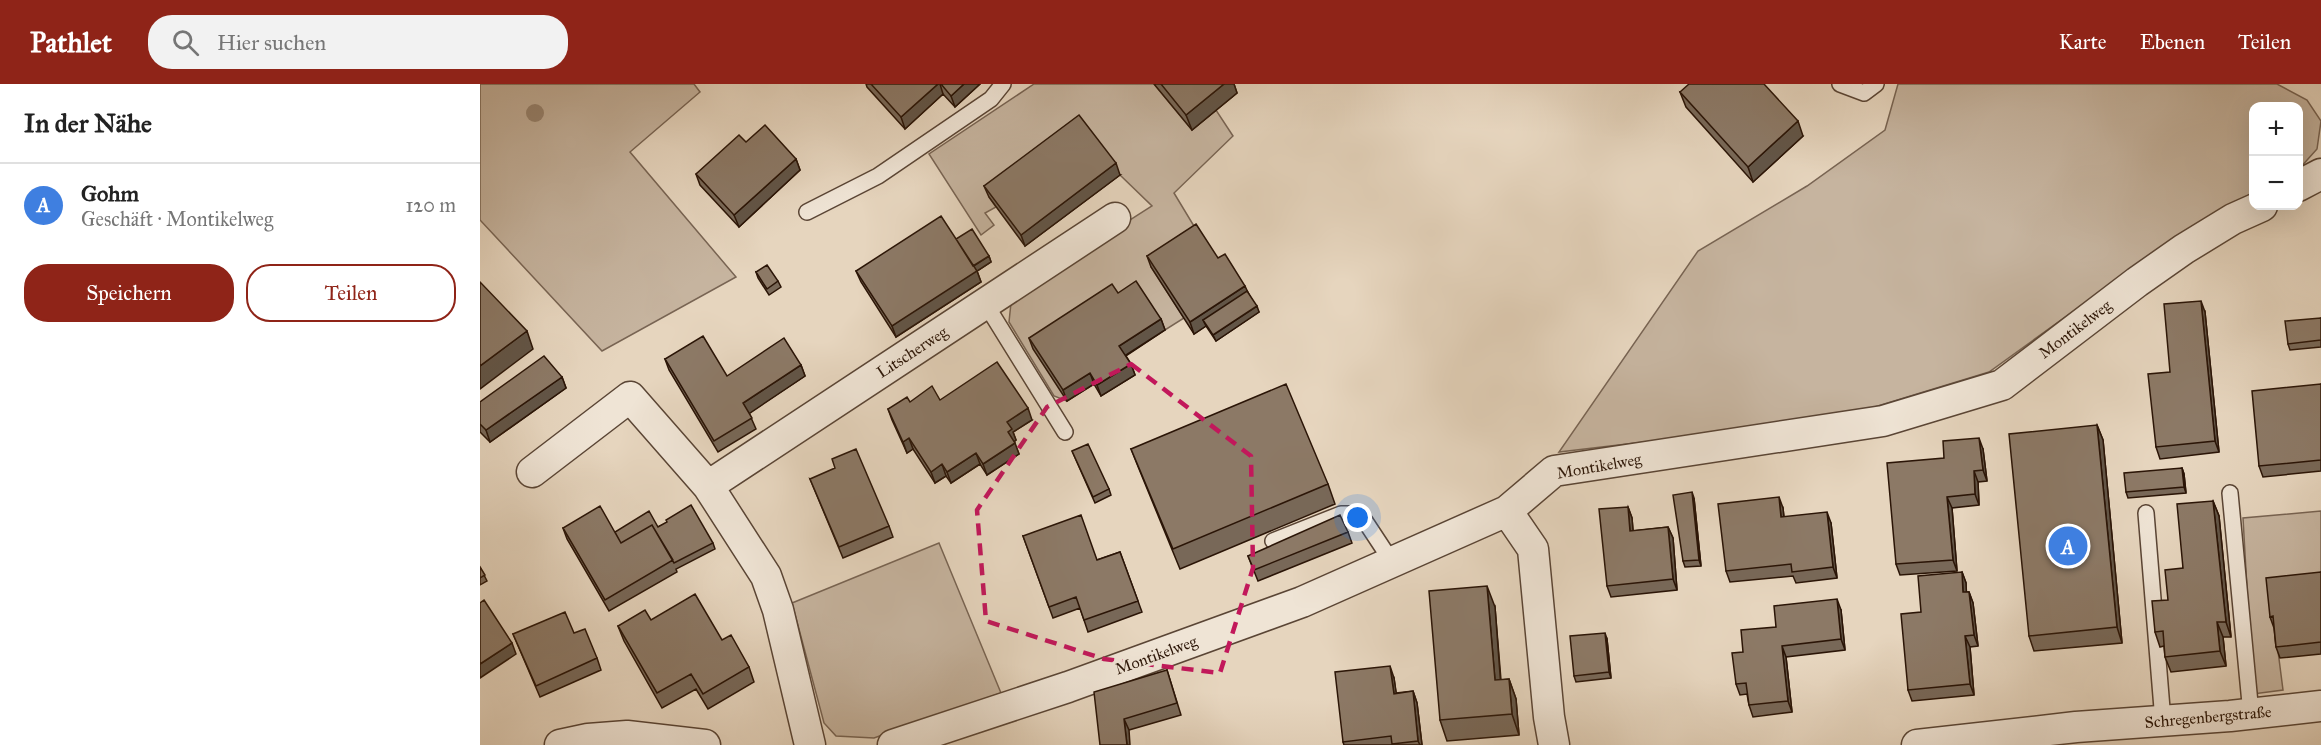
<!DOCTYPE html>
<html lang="de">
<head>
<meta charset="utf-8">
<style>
	:root { --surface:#fff; --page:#f2f2f2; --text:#222; --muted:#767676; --line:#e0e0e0; --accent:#8f2418 }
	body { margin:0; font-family:"IM FELL Great Primer",serif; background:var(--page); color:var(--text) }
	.controls { position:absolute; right:18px; top:18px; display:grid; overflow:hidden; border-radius:12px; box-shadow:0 6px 24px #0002 }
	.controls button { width:54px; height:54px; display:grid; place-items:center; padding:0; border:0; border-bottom:2px solid var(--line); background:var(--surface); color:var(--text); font:30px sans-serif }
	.you { position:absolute; left:878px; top:434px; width:21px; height:21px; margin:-15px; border:4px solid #fff; border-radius:50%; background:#1a73e8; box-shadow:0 0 0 9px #1a73e833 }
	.badge { display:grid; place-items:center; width:39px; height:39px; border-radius:50%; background:var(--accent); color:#fff; font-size:20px; font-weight:700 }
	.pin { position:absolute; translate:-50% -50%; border:3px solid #fff; box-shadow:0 2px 6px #0006 }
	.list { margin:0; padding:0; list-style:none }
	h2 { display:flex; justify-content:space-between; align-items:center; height:78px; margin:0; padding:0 24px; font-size:26px }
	h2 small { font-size:20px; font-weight:400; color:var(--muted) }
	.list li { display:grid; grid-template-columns:39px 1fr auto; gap:18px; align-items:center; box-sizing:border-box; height:84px; padding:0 24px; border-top:2px solid var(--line) }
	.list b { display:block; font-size:22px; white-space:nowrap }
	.list p { margin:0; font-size:20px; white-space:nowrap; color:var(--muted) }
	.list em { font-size:20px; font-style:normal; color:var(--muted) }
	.actions { display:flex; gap:12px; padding:18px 24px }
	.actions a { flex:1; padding:14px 0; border:2px solid var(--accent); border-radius:24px; text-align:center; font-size:21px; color:var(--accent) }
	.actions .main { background:var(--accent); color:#fff }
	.icon { flex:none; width:33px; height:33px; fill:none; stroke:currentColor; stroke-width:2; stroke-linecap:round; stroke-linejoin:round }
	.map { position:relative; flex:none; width:1841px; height:661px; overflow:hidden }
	header { display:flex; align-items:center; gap:36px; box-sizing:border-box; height:84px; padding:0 30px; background:var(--accent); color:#fff }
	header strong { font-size:28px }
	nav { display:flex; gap:33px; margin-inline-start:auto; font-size:21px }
	.search { width:420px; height:54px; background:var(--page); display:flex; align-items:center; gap:15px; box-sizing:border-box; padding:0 21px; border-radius:24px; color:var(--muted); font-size:22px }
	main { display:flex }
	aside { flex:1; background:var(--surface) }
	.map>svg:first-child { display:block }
	.green { fill:#c6b49f; stroke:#786453; stroke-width:1.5 }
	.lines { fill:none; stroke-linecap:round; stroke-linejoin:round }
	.lane-casing { stroke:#5a4535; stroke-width:18 }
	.street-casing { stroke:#5a4535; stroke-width:33 }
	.lane { stroke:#efe4d5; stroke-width:15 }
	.street { stroke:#efe4d5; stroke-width:30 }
	.tree { fill:#998673 }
	.wall { fill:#786858; stroke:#2b1507; stroke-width:1.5 }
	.shaded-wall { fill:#625547; stroke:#2b1507; stroke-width:1.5 }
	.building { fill:#8c7966; stroke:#2b1507; stroke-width:1.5 }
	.marked { fill:none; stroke:#c2185b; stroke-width:4.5; stroke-dasharray:12 8; stroke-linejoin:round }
	.labels { text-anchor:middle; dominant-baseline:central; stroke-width:6; stroke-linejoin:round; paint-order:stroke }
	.street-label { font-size:16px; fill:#2b1507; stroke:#efe4d5 }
</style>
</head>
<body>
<header>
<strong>Pathlet</strong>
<div class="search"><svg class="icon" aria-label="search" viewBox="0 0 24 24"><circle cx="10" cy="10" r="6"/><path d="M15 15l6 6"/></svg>Hier suchen</div>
<nav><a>Karte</a><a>Ebenen</a><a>Teilen</a></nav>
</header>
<main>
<aside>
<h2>In der Nähe<small></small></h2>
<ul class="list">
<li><span class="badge" style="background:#3f7fe0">A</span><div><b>Gohm</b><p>Geschäft · Montikelweg</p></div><em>120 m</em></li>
</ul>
<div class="actions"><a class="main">Speichern</a><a>Teilen</a></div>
</aside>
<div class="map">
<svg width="1841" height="661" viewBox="0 0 1841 661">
	<rect width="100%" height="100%" fill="#e6d5be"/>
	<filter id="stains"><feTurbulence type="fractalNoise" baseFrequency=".00333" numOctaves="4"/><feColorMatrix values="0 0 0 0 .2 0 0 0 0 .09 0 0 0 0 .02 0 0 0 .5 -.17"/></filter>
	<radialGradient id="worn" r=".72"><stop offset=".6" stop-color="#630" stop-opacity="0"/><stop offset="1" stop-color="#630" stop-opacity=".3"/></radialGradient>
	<path class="green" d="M0,0H214L220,8L150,68L256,193L122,267L0,136Z
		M554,0H674L712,46L736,26L753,52L694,109L720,152L671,183L704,234L685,246L661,209L587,317L574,312L529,238L531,219L548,201L672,122L640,91L603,42L509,113L516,123L505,129L514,141L501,151L449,70Z
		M1418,0H1797L1827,16L1841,37L1837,65L1819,85L1818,22H1774L1773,113L1620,208L1509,288L1352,336L1079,368L1218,167L1327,102L1405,46Z
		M1841,427V500L1790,505L1803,606L1773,610L1763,434Z
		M459,459L521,609L394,654L356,652L344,639L312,519Z"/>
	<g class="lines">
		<defs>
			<path id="lane" d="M1360,0L1384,9L1396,0
				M327,128L398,92L511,15L523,0
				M505,219L585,348
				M1750,409L1771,630
				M1666,429L1683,637
				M793,457L861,430H875L885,437L912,478"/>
			<path id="street" d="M1818,102L1841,90
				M52,388L150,313L228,402L286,492L298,526L330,661
				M228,402L635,134
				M1027,427L1053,465L1069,633L1074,661
				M80,661L108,655L147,652L225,661
				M413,661L588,603L822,518L1027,427L1074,387L1403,337L1522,301L1657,198L1704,165L1753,135L1782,122
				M1437,661L1596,643L1750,632L1841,622"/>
		</defs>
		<use href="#lane" class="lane-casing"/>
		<use href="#street" class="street-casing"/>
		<use href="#lane" class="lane"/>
		<use href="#street" class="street"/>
	</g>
	<circle class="tree" cx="55" cy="29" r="9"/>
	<path class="wall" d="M386,0H500L475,23L463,10L425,45L387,3Z
		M674,0H754L757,9L712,46Z
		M1200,8L1323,52L1273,98L1206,23Z
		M266,58L316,75L320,86L259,143L220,101L216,90Z
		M640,91L545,162L509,113L504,102Z
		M476,155L509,172L511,178L497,187L501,198L416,253L381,198L376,187Z
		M667,172L738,174L767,207L779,228L736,257L726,242L714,250L671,183Z
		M276,188L298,197L301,203L289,211L278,194Z
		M638,209L681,235L685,246L646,272L651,280L655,291L621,312L614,300L587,317L553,265L549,254Z
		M1725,228L1739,368L1680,375L1676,363L1690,288Z
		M1841,234V263L1810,266L1808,260Z
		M185,275L247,292L321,281L325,292L269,329L276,345L238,368L189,286Z
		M82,293L86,304L10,358L0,348V318Z
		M1841,300V387L1783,393L1779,382Z
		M460,316L552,336L533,348L536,356L534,358L539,370L507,391L500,380L471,399L466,392L455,399L433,365L427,369L412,336L408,325L430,318Z
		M1617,341L1623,356L1642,559L1554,567L1549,552Z
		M651,365L848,400L855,420L700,485L659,385Z
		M1503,365L1507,397L1498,398L1499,421L1472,424L1477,487L1420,491L1416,480L1464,374Z
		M592,367L629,405L631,411L615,419Z
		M1702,384L1704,390L1706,409L1648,414L1646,408Z
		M330,395L409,442L413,453L363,474Z
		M1214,414L1221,482L1205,483L1203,477Z
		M1733,417L1739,432L1751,553H1743L1746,582L1691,588L1685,573L1684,562L1680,563L1675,548L1688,516Z
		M1148,423L1152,434L1153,447L1188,443L1193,454L1197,506L1131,513L1127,502Z
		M1303,424L1304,433L1351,439L1357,494L1316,499L1313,492L1250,498L1246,487Z
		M186,439L233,459L235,465L196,485L197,488L129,527L87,455L83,444L135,448L178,443Z
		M868,448L872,459L778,497L768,472Z
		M543,452L617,476L640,468L662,528L608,548L600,524L573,534Z
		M0,483L7,497L0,501Z
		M1482,488L1486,499V508H1489L1493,519L1498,562L1490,563L1494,611L1432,617L1428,606L1441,528Z
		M1841,488V570L1800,574L1796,563L1794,544L1790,533Z
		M1015,523L1021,596L1029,595L1036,615L1039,651L967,657L960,636Z
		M1361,526L1365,566L1306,573L1312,628L1273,633L1269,621L1267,610L1260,611L1256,600L1263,568L1296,543Z
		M171,536L242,556L269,583L274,598L228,625L216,605L182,624L144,557L138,542Z
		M94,549L117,574L121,586L60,613L33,550Z
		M1127,555L1131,594L1096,598L1094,592Z
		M687,586L701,631L649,646L620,661Z
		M914,594L916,609L933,607L937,619L942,661H864L863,658Z"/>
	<path class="shaded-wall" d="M458,0H460L463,10L425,45L421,33Z
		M484,0H500L475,23L471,12Z
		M744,0H754L757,9L712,46L706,31Z
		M1318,37L1323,52L1273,98L1268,83Z
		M316,75L320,86L259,143L254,131Z
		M636,79L640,91L545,162L541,151Z
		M509,172L511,178L497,187L501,198L416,253L412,242L492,183Z
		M765,202L770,213L723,236L726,242L714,250L710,238Z
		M1721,217L1725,228L1739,368L1735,357Z
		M777,222L779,228L736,257L733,251Z
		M681,235L685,246L643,273L639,262Z
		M47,247L53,265L0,305V282Z
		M651,280L655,291L621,312L617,301Z
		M321,281L325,292L267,331L263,319Z
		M610,289L614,300L587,317L583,306Z
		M82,293L86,304L10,358L6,346Z
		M548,324L552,336L533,348L536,356L532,359L528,348L527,338Z
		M1617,341L1623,356L1642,559L1637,543Z
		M429,354L433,365L427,369L423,358Z
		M1499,354L1503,365L1507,397L1503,386Z
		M535,359L539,370L507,391L503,380Z
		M496,369L500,380L471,399L467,388Z
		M462,380L466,392L455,399L451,388Z
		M1702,384L1704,390L1706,409L1704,403Z
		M1494,387L1498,398L1499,421L1495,410Z
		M1212,408L1214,414L1221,482L1219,476Z
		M1299,413L1303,424L1305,444L1301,433Z
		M1467,413L1472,424L1477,487L1473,476Z
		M1733,417L1739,432L1751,553L1746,538Z
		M1148,423L1152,434L1154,458L1150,447Z
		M1347,428L1351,439L1357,494L1353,483Z
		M1188,443L1193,454L1197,506L1193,495Z
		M1482,488L1486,499L1487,520L1483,508Z
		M1007,502L1015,523L1022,617L1015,596Z
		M1489,508L1493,519L1498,562L1494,551Z
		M1357,515L1361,526L1365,566L1361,555Z
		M1737,538L1743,553L1746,582L1740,567Z
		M1125,549L1127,555L1131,594L1129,588Z
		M1485,552L1490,563L1494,611L1490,600Z
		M32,559L36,570L0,594V580Z
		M1302,562L1306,573L1312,628L1308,617Z
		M910,582L914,594L918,621L914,610Z
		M1029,595L1036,615L1039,651L1032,630Z
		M933,607L937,619L942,661H940L938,657Z
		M644,635L649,646L650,661H647Z"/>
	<path class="building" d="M391,0H458L421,33Z
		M461,0H484L471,12Z
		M681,0H744L706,31Z
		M1209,0H1284L1318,37L1268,83L1200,8Z
		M599,31L636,79L541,151L504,102Z
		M285,41L316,75L254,131L216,90L259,51L266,58Z
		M461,132L497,187L412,242L376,187Z
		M716,140L738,174L745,170L765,202L710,238L667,172Z
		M492,145L509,172L493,182L476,155Z
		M287,181L298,197L287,205L276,188Z
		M656,197L681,235L639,262L651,280L617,301L610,289L583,306L549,254L632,200L638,209Z
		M0,198L47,247L0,282Z
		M767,207L777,222L733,251L723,236Z
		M1721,217L1735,357L1676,363L1668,290L1690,288L1684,220Z
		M1841,234V256L1808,260L1805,237Z
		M223,252L247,292L304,254L321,281L263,319L272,334L234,357L185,275Z
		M64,272L82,293L6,346L0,340V318Z
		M517,278L548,324L527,338L532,345L528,348L535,359L503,380L496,369L467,388L462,380L451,388L429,354L423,358L408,325L427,313L430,318L452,302L460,316Z
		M806,300L848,400L693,465L651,365Z
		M1841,300V376L1779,382L1772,307Z
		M1617,341L1637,543L1549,552L1529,350Z
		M1499,354L1503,386L1494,387L1495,410L1467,413L1473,476L1416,480L1407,379L1464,374L1463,357Z
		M608,360L629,405L613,413L592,367Z
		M376,365L409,442L359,463L330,395L355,384L352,375Z
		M1702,384L1704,403L1646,408L1644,389Z
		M1212,408L1219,476L1203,477L1193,411Z
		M1299,413L1301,433L1347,428L1353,483L1312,488L1311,480L1246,487L1238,420Z
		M1733,417L1746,538H1737L1740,567L1685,573L1683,547L1675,548L1672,517L1688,516L1685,486L1703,484L1697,420Z
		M211,421L233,459L194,479L172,441L141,459L135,448L169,427L178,443L187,438L186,436Z
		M120,422L141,459L172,441L193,476L125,516L83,444Z
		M1148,423L1150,447L1188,443L1193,495L1127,502L1119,425Z
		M601,431L617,476L640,468L658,517L604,536L596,513L569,523L543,452Z
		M860,431L868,448L774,486L768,472Z
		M0,483L5,491L0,494Z
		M1482,488L1483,508H1489L1494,551L1485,552L1490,600L1428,606L1421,530L1441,528L1438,492Z
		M1841,488V558L1796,563L1793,532L1790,533L1786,494Z
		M1007,502L1015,596L1029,595L1032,630L960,636L949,507Z
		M215,510L242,556L251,551L269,583L223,610L211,590L177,609L138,542L165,526L171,536Z
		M1357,515L1361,555L1302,562L1308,617L1269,621L1266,599L1256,600L1252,569L1263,568L1261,546L1296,543L1294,522Z
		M4,516L32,559L0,580V519Z
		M85,528L94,549L105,545L117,574L56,602L33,550Z
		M1125,549L1129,588L1094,592L1090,552Z
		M910,582L914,610L933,607L938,657L912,660L911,652L863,658L855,588Z
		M687,586L697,619L644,635L647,661H620L614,608Z"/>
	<path class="marked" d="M651,280L771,372L773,484L740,589L624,575L506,537L497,426L567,323Z"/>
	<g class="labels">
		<g class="street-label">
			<text transform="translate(1595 245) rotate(-37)">Montikelweg</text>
			<text transform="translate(432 268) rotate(-33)">Litscherweg</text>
			<text transform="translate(1119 382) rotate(-10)">Montikelweg</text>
			<text transform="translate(676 571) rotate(-20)">Montikelweg</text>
			<text transform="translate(1728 633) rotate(-5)">Schregenbergstraße</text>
		</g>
	</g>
	<rect width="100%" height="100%" filter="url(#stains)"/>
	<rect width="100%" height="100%" fill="url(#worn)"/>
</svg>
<div class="controls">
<button>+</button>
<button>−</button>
</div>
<div class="you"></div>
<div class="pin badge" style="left:1588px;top:462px;background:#3f7fe0">A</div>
</div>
</main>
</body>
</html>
